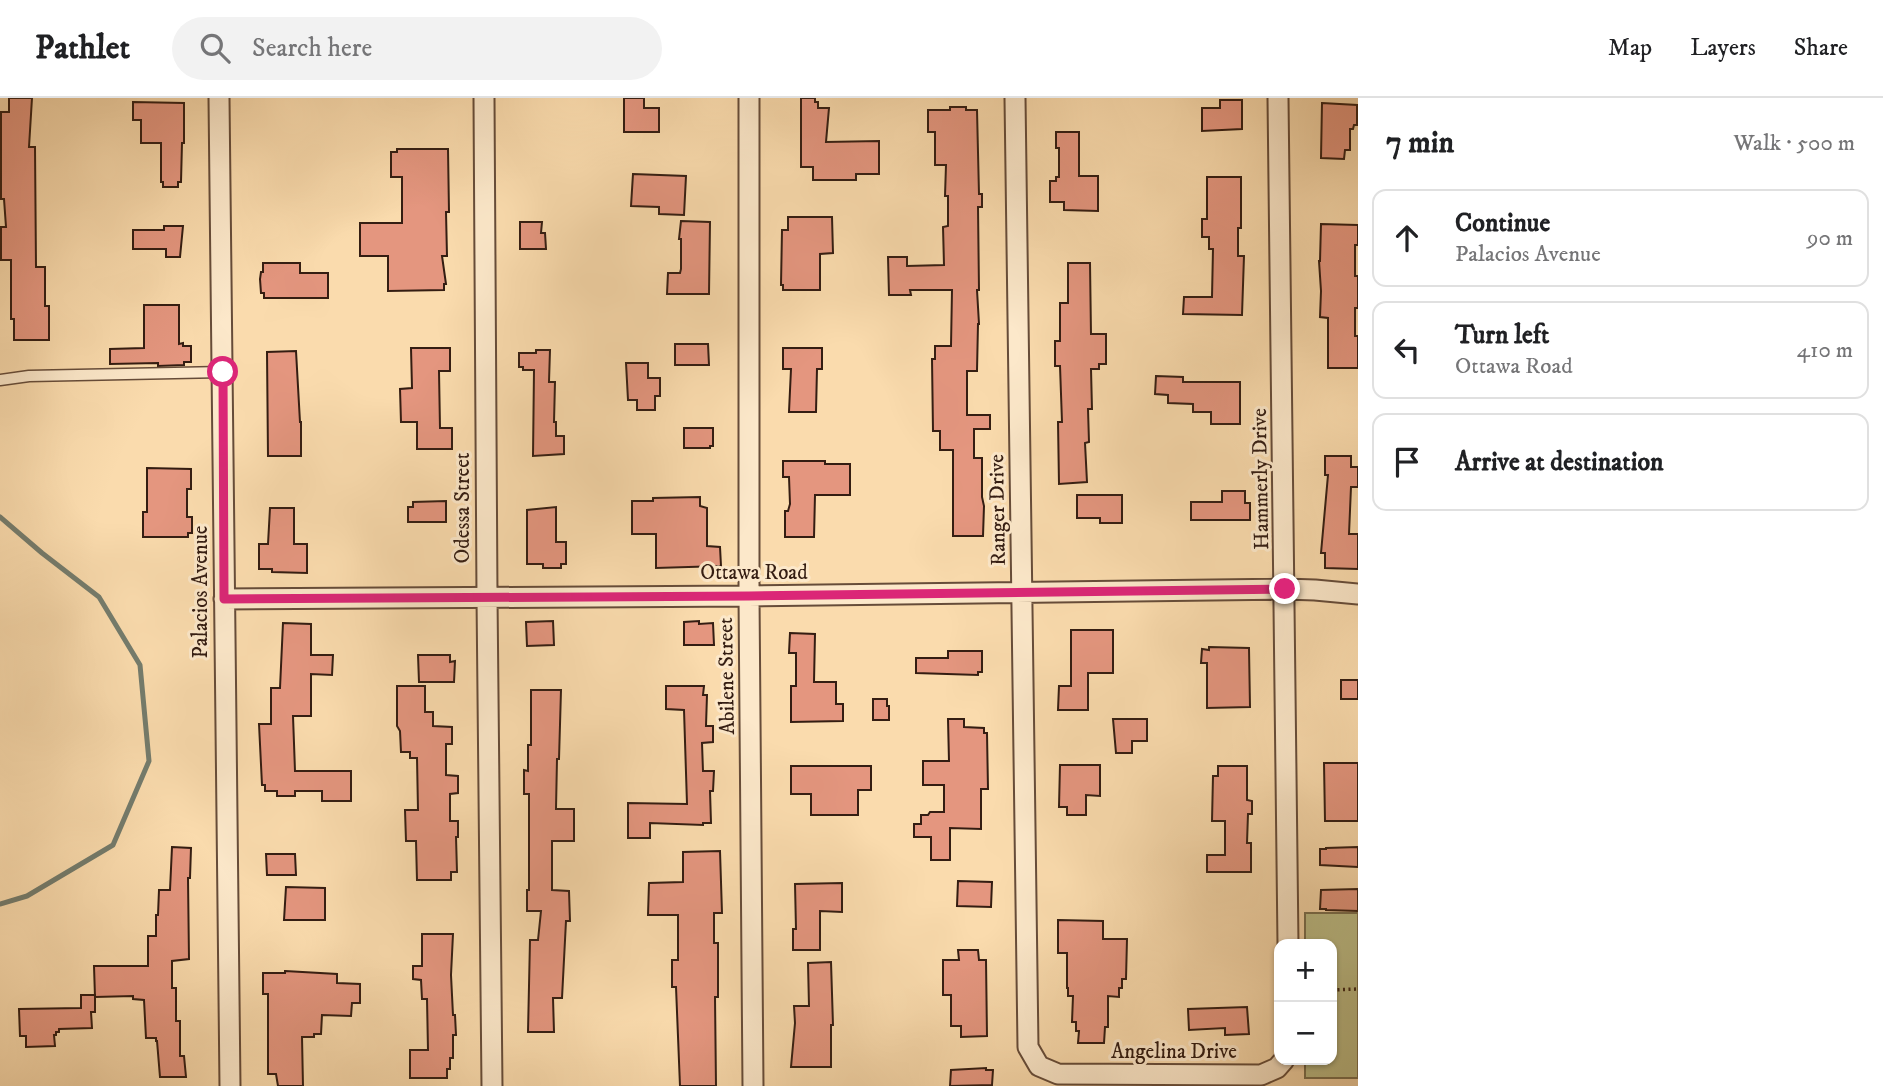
<!DOCTYPE html>
<html lang="en">
<head>
<meta charset="utf-8">
<style>
	:root { --surface:#fff; --page:#f2f2f2; --text:#202124; --muted:#757577; --line:#e0e0e0 }
	body { margin:0; font-family:"IM FELL DW Pica",serif; background:var(--page); color:var(--text) }
	.controls { position:absolute; right:21px; bottom:21px; display:grid; overflow:hidden; border-radius:14px; box-shadow:0 2px 5px #0004 }
	.controls button { width:63px; height:63px; display:grid; place-items:center; padding:0; border:0; border-bottom:2px solid var(--line); background:var(--surface); color:var(--text); font:35px sans-serif }
	.stop { position:absolute; width:21px; height:21px; margin:-16px; border:5px solid #db2777; border-radius:50%; background:#fff }
	.stop.end { background:#db2777; border-color:#fff; box-shadow:0 2px 7px #0008 }
	.list { margin:0; padding:0; list-style:none }
	h2 { display:flex; justify-content:space-between; align-items:center; height:91px; margin:0; padding:0 28px; font-size:30px }
	h2 small { font-size:23px; font-weight:400; color:var(--muted) }
	.list li { display:grid; grid-template-columns:46px 1fr auto; gap:21px; align-items:center; box-sizing:border-box; height:98px; margin:0 14px 14px; padding:0 14px; border:2px solid var(--line); border-radius:14px }
	.list b { display:block; font-size:26px; white-space:nowrap }
	.list p { margin:0; font-size:23px; white-space:nowrap; color:var(--muted) }
	.list em { font-size:23px; font-style:normal; color:var(--muted) }
	.icon { flex:none; width:38px; height:38px; fill:none; stroke:currentColor; stroke-width:2; stroke-linecap:round; stroke-linejoin:round }
	.map { position:relative; flex:none; width:1358px; height:988px; overflow:hidden }
	header { display:flex; align-items:center; gap:42px; box-sizing:border-box; height:98px; padding:0 35px; background:var(--surface); border-bottom:2px solid var(--line) }
	header strong { font-size:33px }
	nav { display:flex; gap:38px; margin-inline-start:auto; font-size:24px }
	.search { width:490px; height:63px; background:var(--page); display:flex; align-items:center; gap:18px; box-sizing:border-box; padding:0 24px; border-radius:38px; color:var(--muted); font-size:26px }
	main { display:flex }
	aside { flex:1; background:var(--surface) }
	.map>svg:first-child { display:block }
	.green { fill:#bdc08a; stroke:#786e4e; stroke-width:2 }
	.lines { fill:none; stroke-linecap:round; stroke-linejoin:round }
	.stream { stroke:#747c6d; stroke-width:5 }
	.building { fill:#e4967f; stroke:#341d12; stroke-width:2 }
	.service-casing { stroke:#664c39; stroke-width:13 }
	.minor-casing { stroke:#664c39; stroke-width:23 }
	.path { stroke:#341d12; stroke-width:3.5; stroke-dasharray:2 3.5; stroke-linecap:butt }
	.service { stroke:#fce8ca; stroke-width:10 }
	.minor { stroke:#fce8ca; stroke-width:19 }
	.route { stroke:#db2777; stroke-width:9 }
	.labels { text-anchor:middle; dominant-baseline:central; stroke-width:6; stroke-linejoin:round; paint-order:stroke }
	.street-label { font-size:21px; fill:#341d12; stroke:#fce8ca }
</style>
</head>
<body>
<header>
<strong>Pathlet</strong>
<div class="search"><svg class="icon" aria-label="search" viewBox="0 0 24 24"><circle cx="10" cy="10" r="6"/><path d="M15 15l6 6"/></svg>Search here</div>
<nav><a>Map</a><a>Layers</a><a>Share</a></nav>
</header>
<main>
<div class="map">
<svg width="1358" height="988" viewBox="0 0 1358 988">
	<rect width="100%" height="100%" fill="#fadbad"/>
	<filter id="stains"><feTurbulence type="fractalNoise" baseFrequency=".00286" numOctaves="4"/><feColorMatrix values="0 0 0 0 .2 0 0 0 0 .09 0 0 0 0 .02 0 0 0 .5 -.17"/></filter>
	<radialGradient id="worn" r=".72"><stop offset=".6" stop-color="#630" stop-opacity="0"/><stop offset="1" stop-color="#630" stop-opacity=".3"/></radialGradient>
	<path class="green" d="M1305,815H1358V980H1305V962H1332V846H1305Z"/>
	<g class="lines">
		<path class="stream" d="M0,419L42,455L99,499L140,567L149,663L113,747L27,798L0,806"/>
	</g>
	<path class="building" d="M9,0H32L29,49H35L36,169H45V208H49V242H14V221H11V162H1V129H6L4,101H1V14H9Z
		M624,0H644V10H659V34H624Z
		M801,0H815V4H818V10H829L826,44L879,43V76H856V82H813V69H801Z
		M1220,2H1242V31L1202,33V10H1220Z
		M133,4L184,5V45H182L181,84H178V89H163V84H161V45H141V22H133Z
		M1322,5L1357,7V27H1354L1353,31H1350V52H1345L1344,61L1321,60Z
		M950,9H966V12H977L979,96H982V109H978L979,192H977L979,226H978L977,273H967V317H990V331H974V360H982V399L984,408L983,438H953V352H940V333H933L932,261H935V248H951L952,192H910L911,197H889L888,159H907V168L944,167L943,129L948,128V98H945L946,67H935V34H928V12H950Z
		M1056,34H1079V78H1098V113L1064,112V104H1050V83H1056V79H1059V50H1056Z
		M397,51H448L449,114H446L447,158H442L446,186H444V192L388,193V158H360V125H402V79H391V54H397Z
		M633,76L686,78L684,117L659,116V109L631,108Z
		M1207,79H1241V130H1238V158H1244L1242,217L1183,216L1184,199H1212L1213,151H1209V139H1202V121H1207Z
		M788,119H832L833,155L820,156V192H783V187H781L782,132H788Z
		M681,123L710,124L709,196H667L668,175H680L681,171V141H679Z
		M520,124H542L541,135H545L546,151H520Z
		M1321,126L1358,127V147H1355V178H1358V210H1355V238H1358V270H1328V220L1320,219L1321,193L1319,163H1320Z
		M164,128H183L180,159H166V151H133V132H164Z
		M263,165H300V175H328V200H264V195H261L260,181L261,174H263Z
		M1068,165H1090L1091,236H1106V266H1099V271H1091L1092,311H1088L1089,344L1085,345L1087,384L1059,386L1058,324H1062L1060,268H1055V243H1060V205H1068Z
		M144,207H179V246L183,245V248H191V264H184V267L158,268V265L110,266V251L144,250Z
		M675,246H708L709,267H675Z
		M411,250H450V273H439L440,330H452V351H417V324H401L400,291L412,290Z
		M783,250H822V271H817L816,314H789L791,271H783Z
		M536,252H550L549,284H555L554,324H556V338H564V356L533,358L534,272H523V269H519V255H536Z
		M296,253L300,324H301V358H268L267,254Z
		M626,265H648V280H660V298H655V312H637V302H628Z
		M1156,278L1183,279V284H1240V326H1211V314H1193V306L1168,305V297L1155,296Z
		M684,330H713V348H710V350H684Z
		M1325,358H1351V369H1358V389H1351L1349,436H1358V471L1325,470V455H1321L1328,377H1325Z
		M783,363H825V366H850V397H815L814,439H785V413H788L790,406L789,379H783Z
		M147,370L191,371V391H187V419H192V435H188V439H143V414H147Z
		M1222,393H1245V405H1250V422H1191V404H1222Z
		M1077,397H1122V425H1100V420H1077Z
		M700,399V408L707,410V448L720,449L721,468L656,470V436H632V403H653V400Z
		M446,403V424H408V409H413V404Z
		M556,409V444H566V466H561V470H543V466H527V412Z
		M270,410H294V446H307V475L272,474V471H259V446H268Z
		M553,523L554,547L527,548L526,524Z
		M699,523V526L713,525L714,547H684V524Z
		M283,525L311,526V557H333L332,577L311,576V618H293L295,673H351V703H322V693H295V698H277V693H265V687H262L259,626H271V590H280Z
		M1071,532H1113V575H1088V612H1058L1059,588H1071Z
		M790,535L815,536L814,584H836V606H843V623L791,624V588H796V555H789Z
		M1209,549L1249,550L1250,609L1207,610V565H1201L1202,551L1209,552Z
		M948,553H982V574H978V577L916,575V560H948Z
		M418,557H450V564L455,563L454,584H419Z
		M1341,582H1358V601H1341Z
		M397,588H425V614H433V628L452,629V646H446V677L458,678V695L450,696V723H458V739H456L457,774H451V782H417L416,743H406L405,712H418L417,660H410V654H401L400,633L397,628Z
		M666,588H704L703,597H707L706,628H713V644L702,645L703,673H714L713,693H710L711,725H703V727L650,725V740H628V705L687,706L684,612L666,611Z
		M531,592H561L559,661H557L556,711H574V743H552V792L569,793L570,823H566L562,900H553L554,934H528L530,842H538L541,813H527V792H529V696H524V672L528,673V647H531Z
		M873,601H887V608H889V622H873Z
		M948,621H964V629L984,630V635H987L988,691H981V731L950,730V762H931V739H914V726H921V717H928L930,714H944V687H923V663H949Z
		M1113,621H1147V643H1132V655H1116Z
		M1324,665H1358V723H1325Z
		M1060,667H1100V698L1086,697V717H1067V709H1059Z
		M791,668H871V692H858V717H811V696H791Z
		M1218,668H1247V702L1252,703V716H1248L1247,745H1251V774H1207V757H1225V723H1212L1213,678H1218Z
		M172,749L191,750L190,780H188L189,861L172,863V890H176V923H180V958H184L186,979H160L157,943H156V940H146L144,902L133,901V898L95,899L94,868H148V838H156V817H158L159,792H170Z
		M1358,749V769L1320,767V751H1326V750Z
		M720,753L722,815H714V845H718V899H715L716,988H680L676,889H672V862H678V817H648L649,785L683,784V754Z
		M266,756H295L296,777H267Z
		M958,783L992,784L991,809L957,808Z
		M842,785V814L820,813V852H793V831H796L795,786Z
		M286,789L325,790V822H284Z
		M1358,791V813L1326,812V811H1320L1321,792Z
		M1058,822L1103,823V841H1127L1126,881H1122V890H1119V899L1108,898V929H1105L1104,945H1078L1079,933H1076V924H1072L1073,898H1068V890H1067V855H1058Z
		M422,836H453L451,877L453,917H455L456,937H453V960H450V971H447V980H410V952H428L427,901H422L421,882L413,881V868H422Z
		M958,852H978L979,862H986L987,938L961,939V928H951V897H943V862H959Z
		M831,864L833,927H831V969H791L795,925L794,908H809L808,865Z
		M285,873L337,876V885L360,886V905H352L351,918L322,917L321,936H314V939H302L303,988H278L276,976H268V896H263V875H285Z
		M81,897H95V914H91L92,930L59,931V934H56V937H54L55,948L26,949V938H20L19,911L81,910Z
		M1247,909L1249,936L1225,937V930L1189,932L1188,911Z
		M986,970V972H993L992,987L950,988L951,972Z"/>
	<g class="lines">
		<defs>
			<path id="service" d="M0,282L29,278L223,274"/>
			<path id="minor" d="M219,0L230,988
				M484,0L487,499L492,988
				M749,0V498L753,988
				M1015,0L1028,949L1039,968L1058,976L1261,977L1277,970L1284,962
				M1278,0L1288,846
				M224,501L749,498L1285,491L1315,492L1358,496"/>
		</defs>
		<use href="#service" class="service-casing"/>
		<use href="#minor" class="minor-casing"/>
		<path class="path" d="M1332,892L1358,891"/>
		<use href="#service" class="service"/>
		<use href="#minor" class="minor"/>
	</g>
	<g class="lines">
		<path class="route" d="M223,274L224,501L749,498L1285,491"/>
	</g>
	<g class="labels">
		<g class="street-label">
			<text transform="translate(1261 381) rotate(-91)">Hammerly Drive</text>
			<text transform="translate(463 410) rotate(-90)">Odessa Street</text>
			<text transform="translate(998 412) rotate(-91)">Ranger Drive</text>
			<text x="754" y="475">Ottawa Road</text>
			<text transform="translate(201 494) rotate(-90)">Palacios Avenue</text>
			<text transform="translate(727 578) rotate(-91)">Abilene Street</text>
			<text x="1174" y="954">Angelina Drive</text>
		</g>
	</g>
	<rect width="100%" height="100%" filter="url(#stains)"/>
	<rect width="100%" height="100%" fill="url(#worn)"/>
</svg>
<div class="controls">
<button>+</button>
<button>−</button>
</div>
<div class="stop" style="left:223px;top:274px"></div>
<div class="stop end" style="left:1285px;top:491px"></div>
</div>
<aside>
<h2>7 min<small>Walk · 500 m</small></h2>
<ul class="list">
<li><svg class="icon" aria-label="ahead" viewBox="0 0 24 24"><path d="M12 20V5M6 11l6-6 6 6"/></svg><div><b>Continue</b><p>Palacios Avenue</p></div><em>90 m</em></li>
<li><svg class="icon" aria-label="left" viewBox="0 0 24 24"><path d="M17 20v-9H6M10 6l-5 5 5 5"/></svg><div><b>Turn left</b><p>Ottawa Road</p></div><em>410 m</em></li>
<li><svg class="icon" aria-label="arrive" viewBox="0 0 24 24"><path d="M6 21V4h12l-3 4 3 4H6"/></svg><div><b>Arrive at destination</b></div></li>
</ul>
</aside>
</main>
</body>
</html>
